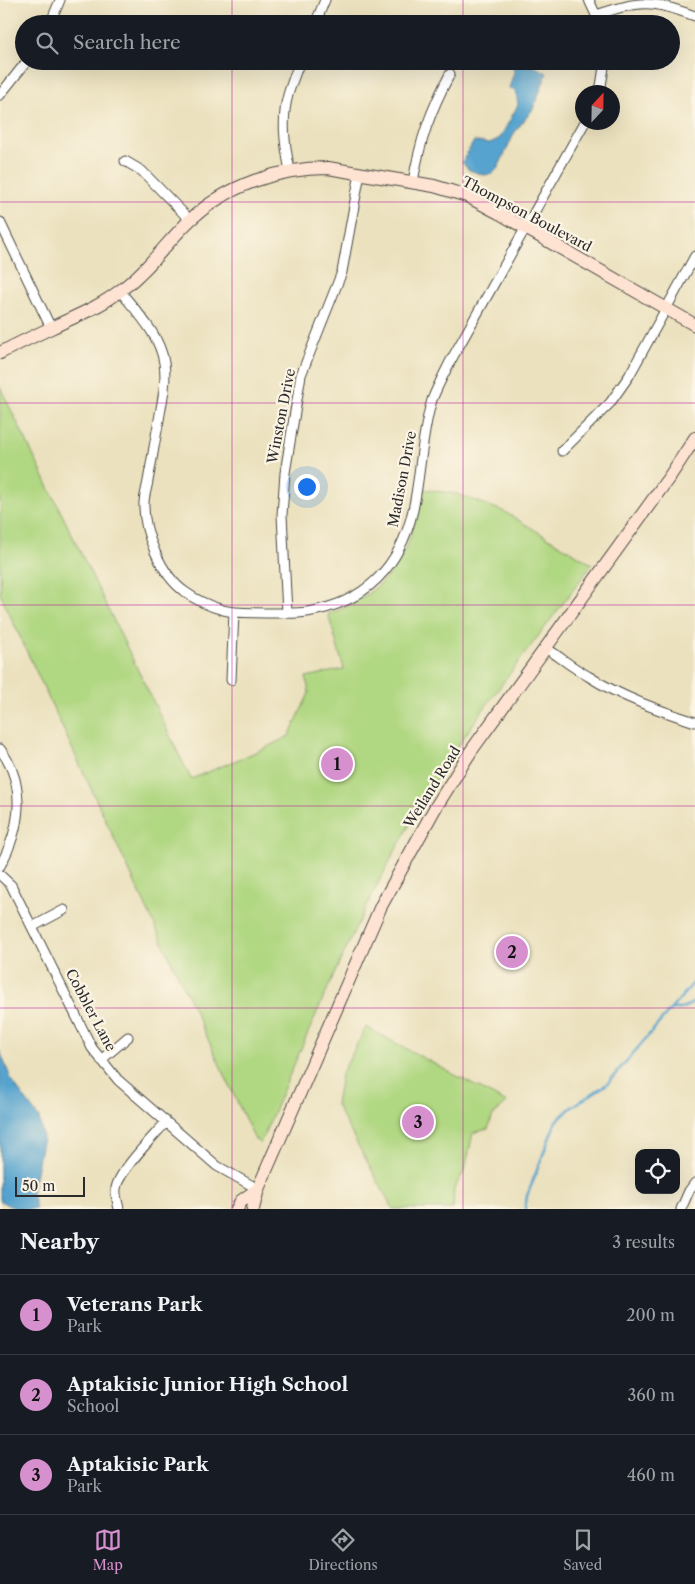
<!DOCTYPE html>
<html lang="en">
<head>
<meta charset="utf-8">
<style>
	:root { --surface:#171b24; --page:#20242c; --text:#f1f3f6; --muted:#9ea1a6; --line:#363941; --accent:#d690ce }
	body { margin:0; font-family:"Libre Caslon Text",serif; background:var(--page); color:var(--text) }
	.controls { position:absolute; right:15px; bottom:15px; display:grid; overflow:hidden; border-radius:10px; box-shadow:0 5px 20px #0002 }
	.controls button { width:45px; height:45px; display:grid; place-items:center; padding:0; border:0; border-bottom:1px solid var(--line); background:var(--surface); color:var(--text); font:25px sans-serif }
	.compass { position:absolute; left:575px; top:85px; width:45px; height:45px; border-radius:50%; background:var(--surface); box-shadow:0 5px 20px #0002; rotate:22deg }
	.scale { position:absolute; left:15px; bottom:12px; width:70px; box-sizing:border-box; padding-left:5px; border:2px solid #2b2b2b; border-top:0; font-size:14px; line-height:18px; white-space:nowrap; color:#2b2b2b; -webkit-text-stroke:4px #fcf5e5; paint-order:stroke }
	.you { position:absolute; left:306px; top:486px; width:18px; height:18px; margin:-12px; border:4px solid #fff; border-radius:50%; background:#1a73e8; box-shadow:0 0 0 8px #1a73e833 }
	.badge { display:grid; place-items:center; width:32px; height:32px; border-radius:50%; background:var(--accent); color:#111; font-size:16px; font-weight:700 }
	.pin { position:absolute; translate:-50% -50%; border:2px solid #fff; box-shadow:0 1px 5px #0006 }
	.list { margin:0; padding:0; list-style:none }
	h2 { display:flex; justify-content:space-between; align-items:center; height:65px; margin:0; padding:0 20px; font-size:21px }
	h2 small { font-size:16px; font-weight:400; color:var(--muted) }
	.list li { display:grid; grid-template-columns:32px 1fr auto; gap:15px; align-items:center; box-sizing:border-box; height:80px; padding:0 20px; border-top:1px solid var(--line) }
	.list b { display:block; font-size:19px; white-space:nowrap }
	.list p { margin:0; font-size:16px; white-space:nowrap; color:var(--muted) }
	.list em { font-size:16px; font-style:normal; color:var(--muted) }
	.icon { flex:none; width:28px; height:28px; fill:none; stroke:currentColor; stroke-width:2; stroke-linecap:round; stroke-linejoin:round }
	.map { position:relative; flex:none; width:695px; height:1209px; overflow:hidden }
	.search { position:absolute; background:var(--surface); box-shadow:0 5px 20px #0002; left:15px; right:15px; top:15px; height:55px; display:flex; align-items:center; gap:12px; box-sizing:border-box; padding:0 18px; border-radius:28px; color:var(--muted); font-size:19px }
	.sheet { height:305px; background:var(--surface) }
	nav { display:flex; justify-content:space-around; align-items:center; box-sizing:border-box; height:70px; border-top:1px solid var(--line); background:var(--surface); font-size:14px; color:var(--muted) }
	nav a { display:grid; justify-items:center; gap:2px }
	nav .on { color:var(--accent) }
	.map>svg:first-child { display:block }
	.green { fill:#b0d781; stroke:#6e8156 }
	.water { fill:#54a3ce; stroke:#40677c }
	.lines { fill:none; stroke-linecap:round; stroke-linejoin:round }
	.stream { stroke:#54a3ce; stroke-width:2.5 }
	.street-casing { stroke:#484641; stroke-width:11 }
	.secondary-casing { stroke:#484641; stroke-width:14 }
	.street { stroke:#fff; stroke-width:9 }
	.secondary { stroke:#fee3d2; stroke-width:12 }
	.grid { fill:none; stroke:#b5179e; stroke-width:1; stroke-opacity:0.55 }
	.labels { text-anchor:middle; dominant-baseline:central; stroke-width:4.5; stroke-linejoin:round; paint-order:stroke }
	.street-label { font-size:14px; fill:#2b2b2b; stroke:#fcf5e5 }
</style>
</head>
<body>
<div class="map">
<svg width="695" height="1209" viewBox="0 0 695 1209">
	<rect width="100%" height="100%" fill="#fcf5e5"/>
	<filter id="ink" filterUnits="userSpaceOnUse"><feTurbulence type="fractalNoise" baseFrequency=".02" numOctaves="2"/><feDisplacementMap in="SourceGraphic" scale="10" xChannelSelector="R" yChannelSelector="G"/><feConvolveMatrix kernelMatrix="1 2 1 2 8 2 1 2 1" color-interpolation-filters="sRGB"/></filter>
	<filter id="wash" filterUnits="userSpaceOnUse"><feTurbulence type="fractalNoise" baseFrequency=".0096" numOctaves="4" result="noise"/><feDisplacementMap in="SourceGraphic" scale="20" xChannelSelector="R" yChannelSelector="G"/><feGaussianBlur stdDeviation="1.12" result="paint"/><feColorMatrix in="noise" values="0 0 0 0 0 0 0 0 0 0 0 0 0 0 0 0 0 1.4 0 .05"/><feComposite in="paint" operator="in"/></filter>
	<g filter="url(#wash)">
		<rect width="100%" height="100%" fill="#ebe1be"/>
		<path class="green" d="M0,387L191,779L263,749L289,736L309,693L306,677L344,669L328,614C342,610 353,603 366,595C405,568 413,533 423,489L457,494L503,511L592,564C549,624 501,682 460,743C376,868 319,1007 260,1144L254,1138L0,594Z
			M366,1027L507,1103L493,1115L488,1129L473,1133L465,1170L454,1189L453,1209H393L336,1105L341,1075Z"/>
		<path class="water" d="M512,61H524L547,73L533,109L515,132L498,168L492,174L484,175L469,170L462,162L474,141L490,143L500,138L518,105L516,91L509,88L514,72Z
			M0,1051L12,1081L39,1118L43,1137L32,1193L36,1209H16L0,1201Z"/>
		<g class="lines">
			<path class="stream" d="M671,1009H680L695,1002
				M525,1209L527,1196L556,1121L572,1107L607,1084L695,981"/>
		</g>
	</g>
	<g filter="url(#ink)">
		<g class="lines">
			<defs>
				<path id="street" d="M589,0L600,24
					M596,15C642,0 650,0 695,16
					M50,24L60,0
					M227,24L238,21L263,24
					M315,24L325,0
					M600,92L605,61
					M0,95L27,61
					M125,161L142,171L190,220
					M290,171C285,146 281,120 288,95C291,84 296,72 300,61
					M413,182C420,140 430,112 450,74
					M0,222L51,328
					M120,291C137,312 160,335 164,363C167,382 162,401 159,420C155,440 152,460 148,481C147,488 144,496 144,503C143,532 161,575 185,592C196,600 209,606 223,610C237,614 254,612 269,613C281,613 295,614 307,612C365,603 400,567 413,510C421,474 421,436 432,400C437,387 444,374 450,362L585,122
					M562,451L610,403L629,376L695,256
					M287,613L282,515L285,473L301,375L342,272L360,173
					M546,648C560,657 573,668 588,676C621,697 658,710 695,722
					M231,680L234,612
					M0,749C27,785 21,828 0,866
					M0,875L11,885L92,1048L118,1080L217,1166L258,1189
					M32,927L64,910
					M101,1060L128,1037
					M119,1209C118,1203 115,1195 116,1189C117,1173 154,1136 166,1122
					M681,1209L689,1191L695,1183"/>
				<path id="secondary" d="M0,353C17,344 34,336 51,328C76,316 100,307 121,290C148,270 166,243 190,220C228,185 278,168 328,168L434,186L467,196L499,213L695,325
					M237,1209L241,1201L258,1189
					M253,1209L258,1189L381,906L434,810L471,751L670,476L695,438"/>
			</defs>
			<use href="#street" class="street-casing"/>
			<use href="#secondary" class="secondary-casing"/>
			<use href="#street" class="street"/>
			<use href="#secondary" class="secondary"/>
		</g>
	</g>
	<path class="grid" d="M232,0V24M463,0V24M232,61V1209M463,61V1209M0,202H695M0,403H695M0,605H695M0,806H695M0,1008H695"/>
	<g class="labels">
		<g class="street-label">
			<text transform="translate(527 214) rotate(28)">Thompson Boulevard</text>
			<text transform="translate(281 416) rotate(-79)">Winston Drive</text>
			<text transform="translate(402 479) rotate(-79)">Madison Drive</text>
			<text transform="translate(432 787) rotate(-58)">Weiland Road</text>
			<text transform="translate(91 1010) rotate(62)">Cobbler Lane</text>
		</g>
	</g>
</svg>
<div class="controls">
<button><svg class="icon" aria-label="locate" viewBox="0 0 24 24"><circle cx="12" cy="12" r="6"/><path d="M12 2v4M12 18v4M2 12h4M18 12h4"/></svg></button>
</div>
<svg class="compass" viewBox="-18 -18 36 36"><path d="M0-13l5 13h-10z" fill="#e53935"/><path d="M0 13l5-13h-10z" fill="#9ea1a6"/></svg>
<div class="scale">50 m</div>
<div class="you"></div>
<div class="pin badge" style="left:337px;top:764px">1</div>
<div class="pin badge" style="left:512px;top:952px">2</div>
<div class="pin badge" style="left:418px;top:1122px">3</div>
<div class="search"><svg class="icon" aria-label="search" viewBox="0 0 24 24"><circle cx="10" cy="10" r="6"/><path d="M15 15l6 6"/></svg>Search here</div>
</div>
<section class="sheet">
<h2>Nearby<small>3 results</small></h2>
<ul class="list">
<li><span class="badge">1</span><div><b>Veterans Park</b><p>Park</p></div><em>200 m</em></li>
<li><span class="badge">2</span><div><b>Aptakisic Junior High School</b><p>School</p></div><em>360 m</em></li>
<li><span class="badge">3</span><div><b>Aptakisic Park</b><p>Park</p></div><em>460 m</em></li>
</ul>
</section>
<nav>
<a class="on"><svg class="icon" aria-label="map" viewBox="0 0 24 24"><path d="M3 6l6-2 6 2 6-2v14l-6 2-6-2-6 2zM9 4v14M15 6v14"/></svg>Map</a>
<a><svg class="icon" aria-label="directions" viewBox="0 0 24 24"><path d="M12 3l9 9-9 9-9-9zM9 14v-3h6M13 9l2 2-2 2"/></svg>Directions</a>
<a><svg class="icon" aria-label="saved" viewBox="0 0 24 24"><path d="M7 4h10v16l-5-4-5 4z"/></svg>Saved</a>
</nav>
</body>
</html>
